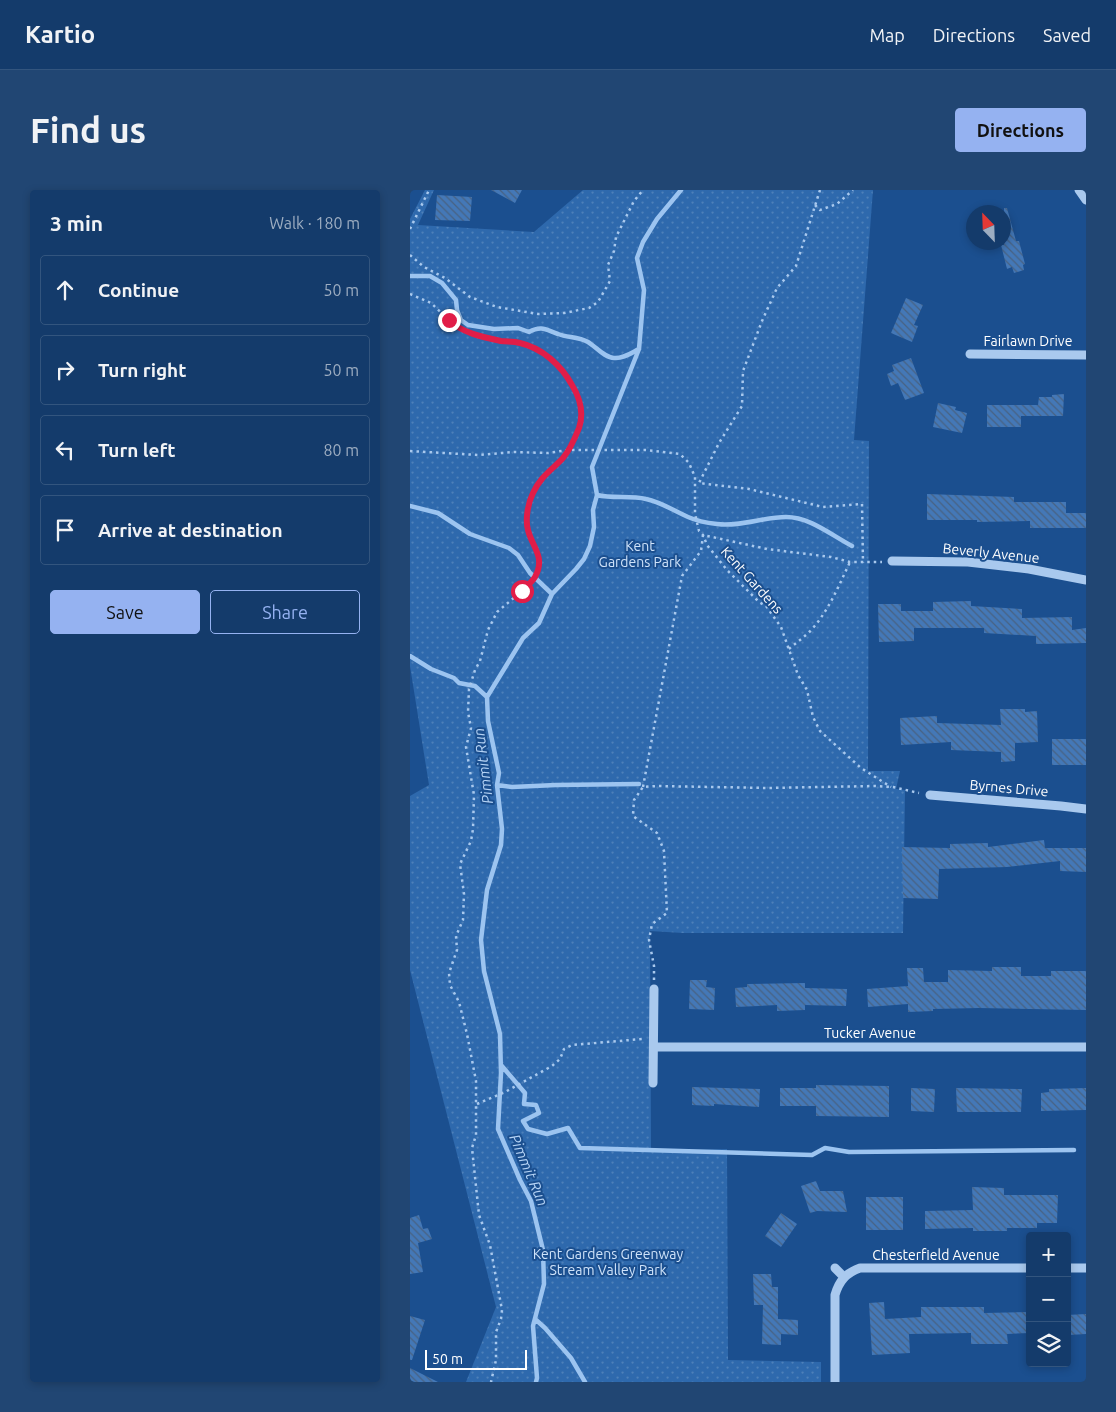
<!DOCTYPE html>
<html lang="en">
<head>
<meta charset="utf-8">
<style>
	:root { --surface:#143b6b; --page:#214673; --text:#f1f3f6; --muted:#9dadc1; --line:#33557e; --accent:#95b2f1 }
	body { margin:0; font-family:Ubuntu,sans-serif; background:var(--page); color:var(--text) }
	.controls { position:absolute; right:15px; bottom:15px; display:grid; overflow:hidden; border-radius:5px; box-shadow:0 2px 8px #0003 }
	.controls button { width:45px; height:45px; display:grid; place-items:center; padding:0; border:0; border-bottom:1px solid var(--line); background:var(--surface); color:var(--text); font:25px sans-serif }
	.compass { position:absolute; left:556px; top:15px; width:45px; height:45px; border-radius:50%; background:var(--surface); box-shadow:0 2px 8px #0003; rotate:337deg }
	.scale { position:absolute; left:15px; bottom:12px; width:102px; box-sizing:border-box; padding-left:5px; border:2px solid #fff; border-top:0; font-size:14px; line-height:18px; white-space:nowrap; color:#fff; -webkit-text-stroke:4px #1b4f8f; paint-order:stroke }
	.stop { position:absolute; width:15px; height:15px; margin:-11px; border:4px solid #e11d48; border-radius:50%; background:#fff }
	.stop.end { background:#e11d48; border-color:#fff; box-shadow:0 1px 5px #0008 }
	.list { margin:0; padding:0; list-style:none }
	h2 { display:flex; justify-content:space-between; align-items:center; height:65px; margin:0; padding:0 20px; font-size:21px }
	h2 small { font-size:16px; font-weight:400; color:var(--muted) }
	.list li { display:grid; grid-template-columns:32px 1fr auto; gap:15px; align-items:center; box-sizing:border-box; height:70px; margin:0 10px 10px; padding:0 10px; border:1px solid var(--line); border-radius:5px }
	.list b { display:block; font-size:19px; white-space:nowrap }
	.list em { font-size:16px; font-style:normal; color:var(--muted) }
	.actions { display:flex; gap:10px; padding:15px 20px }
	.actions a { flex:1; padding:11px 0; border:1px solid var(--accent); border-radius:5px; text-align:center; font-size:18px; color:var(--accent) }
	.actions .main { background:var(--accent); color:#111 }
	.icon { flex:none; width:28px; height:28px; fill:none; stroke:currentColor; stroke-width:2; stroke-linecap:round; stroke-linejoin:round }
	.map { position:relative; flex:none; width:676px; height:1192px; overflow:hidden; border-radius:5px }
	header { display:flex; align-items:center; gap:30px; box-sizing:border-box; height:70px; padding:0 25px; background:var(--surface); border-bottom:1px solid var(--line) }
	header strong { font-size:24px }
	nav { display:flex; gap:28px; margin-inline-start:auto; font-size:18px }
	.intro { display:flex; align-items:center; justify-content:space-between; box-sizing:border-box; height:120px; padding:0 30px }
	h1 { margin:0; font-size:35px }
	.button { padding:12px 22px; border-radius:5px; background:var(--accent); color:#111; font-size:18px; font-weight:700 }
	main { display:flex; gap:30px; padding:0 30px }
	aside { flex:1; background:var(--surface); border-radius:5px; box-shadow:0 2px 8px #0003 }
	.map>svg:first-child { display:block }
	.park { fill:url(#park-dots) }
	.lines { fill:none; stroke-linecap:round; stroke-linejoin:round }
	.stream { stroke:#9cc4f0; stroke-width:4.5 }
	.building { fill:url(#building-back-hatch) }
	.path { stroke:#a9c9ee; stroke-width:2.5; stroke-dasharray:2.5 4; stroke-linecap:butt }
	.minor { stroke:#a9c9ee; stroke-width:9 }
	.route { stroke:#e11d48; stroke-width:6 }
	.labels { text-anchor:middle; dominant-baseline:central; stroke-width:4; stroke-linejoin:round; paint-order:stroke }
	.street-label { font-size:14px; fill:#fff; stroke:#1b4f8f }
	.park-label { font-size:14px; fill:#cfe3fa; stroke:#1b4f8f }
	.water-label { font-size:15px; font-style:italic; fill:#b5d3f5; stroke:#1b4f8f }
</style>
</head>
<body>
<header>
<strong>Kartio</strong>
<nav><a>Map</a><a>Directions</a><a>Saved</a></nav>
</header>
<div class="intro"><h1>Find us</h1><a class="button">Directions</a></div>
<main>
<aside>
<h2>3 min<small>Walk · 180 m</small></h2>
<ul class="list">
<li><svg class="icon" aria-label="ahead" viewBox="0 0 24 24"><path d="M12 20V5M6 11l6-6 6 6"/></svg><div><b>Continue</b></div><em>50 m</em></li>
<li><svg class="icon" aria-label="right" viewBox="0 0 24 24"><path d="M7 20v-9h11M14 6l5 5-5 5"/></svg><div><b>Turn right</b></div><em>50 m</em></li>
<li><svg class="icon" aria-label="left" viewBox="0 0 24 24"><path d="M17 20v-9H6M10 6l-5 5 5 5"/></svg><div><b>Turn left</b></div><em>80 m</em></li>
<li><svg class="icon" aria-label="arrive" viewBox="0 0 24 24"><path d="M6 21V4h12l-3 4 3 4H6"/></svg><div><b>Arrive at destination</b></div></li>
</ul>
<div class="actions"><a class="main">Save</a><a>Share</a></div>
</aside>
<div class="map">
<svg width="676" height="1192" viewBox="0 0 676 1192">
	<defs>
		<pattern id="park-dots" width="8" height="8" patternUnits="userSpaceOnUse" patternTransform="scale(1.25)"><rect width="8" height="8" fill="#2e69ad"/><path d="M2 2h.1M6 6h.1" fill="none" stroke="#4d80b9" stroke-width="1.8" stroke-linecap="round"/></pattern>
		<pattern id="building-back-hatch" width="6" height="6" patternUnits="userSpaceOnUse" patternTransform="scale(1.25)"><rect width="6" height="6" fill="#4478b7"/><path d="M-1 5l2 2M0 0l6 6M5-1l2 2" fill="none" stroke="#486282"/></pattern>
	</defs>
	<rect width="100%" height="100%" fill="#1b4f8f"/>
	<path class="park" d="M15,0H24L8,35L124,42L173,0H463L444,250L459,251L458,581H490L486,599L495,600L493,743H273L240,741L241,961L317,959L318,1170L411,1172V1192H56L86,1117L0,780V606L19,595L0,476V29Z"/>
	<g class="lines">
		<path class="stream" d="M0,86H20L32,93L46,110L47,120L51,130L58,135L84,139L108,138L119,142C132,135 136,140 148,144C158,148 168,146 178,152C186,157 195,168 204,168C213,169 221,163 229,159
			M187,305C203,309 220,305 236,309C251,312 264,321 278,327C287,331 298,333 307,334C331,337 353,327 376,327C400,327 421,345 442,356
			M0,316L28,323L60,344L99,358L108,365L120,383L142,404
			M0,466L21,479L44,488L49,493L65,496L77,507
			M87,595L102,597L146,595L229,594
			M91,875L115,903L114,914L126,915L129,923L113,931L118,939L137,944L158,938L170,958L402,965L415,958L439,962L664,960
			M125,1129L135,1138L161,1168L175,1192
			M126,1192L127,1188L123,1136L134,1094L133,1060L121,1011L110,990L88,939L91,883L90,844L74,781L71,750L77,700L91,655L92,639L87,595L89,583L78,531L77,507L113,448L129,433L142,404L166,379L174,369L180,356L184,337L183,320L187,305L182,277L229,159L234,100L227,68L233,52L247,29L271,0"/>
	</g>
	<path class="building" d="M81,0H112L105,13Z
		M27,5L62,7L60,31L25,30Z
		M594,18H597L606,51H609L615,74L613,75L614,80L604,83L602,77L597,79L591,55H594Z
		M496,108L513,115L504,135L508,136L502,152L481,143Z
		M501,168L514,203L495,210L488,193L481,196L477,184L484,181L482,175Z
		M654,204L653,226H611V237H577V215H628L629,207H642V205Z
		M528,213L546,217L545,220L557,223L552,243L523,237Z
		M517,304L604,307V312H656V323H676V338H620V331L567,332V330H517Z
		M561,411V416L612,419V428L662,427V440L676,438V453L626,454V446L574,443V438H504V451L469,452L468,414H491V421H523V412Z
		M590,519H615V522L627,521L628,552L605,553V571L591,572V562L541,560V552L491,555L490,528L527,526V533L591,535Z
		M642,549H676V575H642Z
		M634,650L635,658H676V682L650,681V671L597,677L529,679L528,709L493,708L492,657L540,658V654L578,653V657Z
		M582,777H611V786H641V781H676V820L569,818L523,819V821L498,822V814L458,817L457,799L498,796L497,778H513L514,792H538V780L582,781Z
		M280,790H297L296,797L305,798L304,820L279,819Z
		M395,793V798L437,799L436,816L395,815V820L367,821V815L326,817L325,798L337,797V794Z
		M406,895L479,896V927L406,926V916H370V898H406Z
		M282,897L350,899L349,917L304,914V916L282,915Z
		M501,898L525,899L524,922L501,921Z
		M546,898L612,899L611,922H547Z
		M676,898V920L631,921V903L639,902V899Z
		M406,991L410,1001H433L437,1022L407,1021L400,1023L391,996Z
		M562,997L594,998V1005H648L647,1033H627V1038H597V1041H563V1038L515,1039V1021L563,1020Z
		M456,1007H493V1040H456Z
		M371,1023L387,1034L371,1057L355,1046Z
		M9,1025L13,1039L18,1038L22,1049L8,1053L13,1082L0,1084V1028Z
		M343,1084H361L362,1097H368V1129L388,1130V1145L371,1144V1155L352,1154L353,1115H344Z
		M474,1112L475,1129L511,1127V1117H574V1123L620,1122V1143L597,1144L598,1154H561V1143L499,1144L500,1163L462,1165L459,1113Z
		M676,1124V1144L659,1145L657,1125Z
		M0,1126L15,1130L2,1170H0Z
		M0,1178L28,1192H0Z"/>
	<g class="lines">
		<path class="path" d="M410,0L386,76L367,98L352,131L333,181L332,216L309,253L289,293L339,299L413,317L452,314L453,373
			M405,15L410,20L427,14L443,0
			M0,39L19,0
			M0,65L14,77L35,88L60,107L87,117L128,124L154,123L179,118L188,112L200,91L198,75L204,61L206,47L224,11L233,0
			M0,104L21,113L44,135L56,142L92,151L108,152L120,156L141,170L151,178L160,192L166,202L170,215L171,227L168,239L158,260L152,269L131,289L122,304L118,323L117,339L128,364L129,373L125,387L112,401L87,422L78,440L70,471L65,480L59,499L58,522L61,538L56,557L64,605L63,639L61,651L50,674L54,704L53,730L46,746L47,760L39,783L40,795L49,812L57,844L66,891V945L62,958L69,1025L80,1055L92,1120L91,1129L86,1142V1170L81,1192
			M0,261L68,265L104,262L138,263L158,260H236L270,264L279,273L285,287V324L289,341L293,345L297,355L317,380L349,412L356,416L371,437L388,485L397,500L403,527L410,541L451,578L481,597
			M379,459C387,452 396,446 403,438C420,418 429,395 440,372
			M233,597L272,386L291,361L293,345L357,359L421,367L440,372H472
			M244,790V776L239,750L242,734L257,723L254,661L247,643L223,626L224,610L233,597L247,596L358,598L464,596L483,597L509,603
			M67,914L95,902L142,876L150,869L154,859L162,855L232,849"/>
		<path class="minor" d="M669,0L676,10
			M560,164L676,165
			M482,371L558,372L619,379L676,390
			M520,605L651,616L676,619
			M244,857H676
			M243,893L244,799
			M425,1078L434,1087
			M657,1078H676
			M425,1192V1105C429,1091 436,1083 450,1078H620"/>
	</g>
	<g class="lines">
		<path class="route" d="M39,130C52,143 72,147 91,151C97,152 103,151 110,153C132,158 151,175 162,195C170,208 174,223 169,238C165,248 159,261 153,268C142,280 130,287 123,303C118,313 115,329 118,340C122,357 136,367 125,387C122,392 116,397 112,401"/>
	</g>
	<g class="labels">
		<g class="street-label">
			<text x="618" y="151">Fairlawn Drive</text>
			<text transform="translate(581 363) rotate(6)">Beverly Avenue</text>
			<text transform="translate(342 390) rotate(48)">Kent Gardens</text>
			<text transform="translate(599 598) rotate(5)">Byrnes Drive</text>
			<text x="460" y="843">Tucker Avenue</text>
			<text x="526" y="1065">Chesterfield Avenue</text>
		</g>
		<g class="park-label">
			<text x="230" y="356">Kent<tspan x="230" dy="16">Gardens Park</tspan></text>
			<text x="198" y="1064">Kent Gardens Greenway<tspan x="198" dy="16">Stream Valley Park</tspan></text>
		</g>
		<g class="water-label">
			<text transform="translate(73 576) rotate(-97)">Pimmit Run</text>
			<text transform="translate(119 980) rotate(67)">Pimmit Run</text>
		</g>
	</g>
</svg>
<div class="controls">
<button>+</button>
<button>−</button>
<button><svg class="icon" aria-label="layers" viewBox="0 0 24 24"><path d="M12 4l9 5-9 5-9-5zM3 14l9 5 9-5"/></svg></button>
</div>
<svg class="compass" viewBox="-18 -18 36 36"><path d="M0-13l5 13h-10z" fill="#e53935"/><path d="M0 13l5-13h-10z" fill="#9dadc1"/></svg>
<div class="scale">50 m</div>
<div class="stop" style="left:112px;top:401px"></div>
<div class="stop end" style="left:39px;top:130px"></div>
</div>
</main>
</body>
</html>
